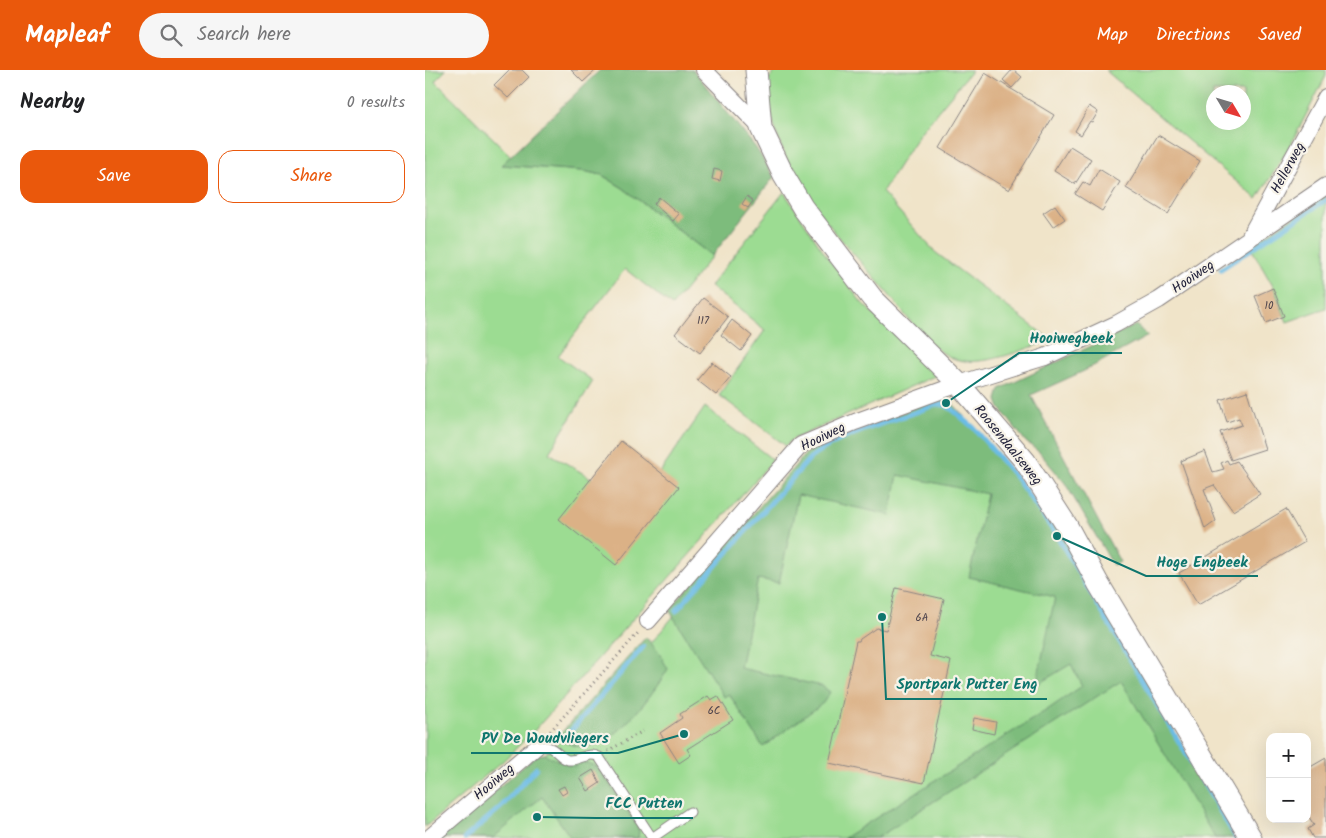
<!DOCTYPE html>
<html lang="en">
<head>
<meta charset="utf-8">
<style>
	:root { --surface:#fff; --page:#f6f6f6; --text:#202124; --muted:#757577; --line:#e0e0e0; --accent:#ea580c }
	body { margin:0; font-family:Kalam,sans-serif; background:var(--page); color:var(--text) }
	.controls { position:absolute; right:15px; bottom:15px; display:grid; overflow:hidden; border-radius:10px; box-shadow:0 5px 20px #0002 }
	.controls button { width:45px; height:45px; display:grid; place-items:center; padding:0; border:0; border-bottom:1px solid var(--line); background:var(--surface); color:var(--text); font:25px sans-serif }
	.compass { position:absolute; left:781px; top:15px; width:45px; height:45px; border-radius:50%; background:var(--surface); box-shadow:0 5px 20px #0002; rotate:128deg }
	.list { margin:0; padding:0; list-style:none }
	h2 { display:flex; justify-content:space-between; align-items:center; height:65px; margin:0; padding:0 20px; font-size:21px }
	h2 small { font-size:16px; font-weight:400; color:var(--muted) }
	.actions { display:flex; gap:10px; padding:15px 20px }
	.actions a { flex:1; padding:11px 0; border:1px solid var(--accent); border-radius:15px; text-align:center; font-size:18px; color:var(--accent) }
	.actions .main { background:var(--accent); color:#fff }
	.icon { flex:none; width:28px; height:28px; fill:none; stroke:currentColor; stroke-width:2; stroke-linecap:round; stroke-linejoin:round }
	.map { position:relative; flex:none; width:901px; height:768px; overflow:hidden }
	header { display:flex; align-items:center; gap:30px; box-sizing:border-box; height:70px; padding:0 25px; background:var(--accent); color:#fff }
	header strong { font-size:24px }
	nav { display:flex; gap:28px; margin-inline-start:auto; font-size:18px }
	.search { width:350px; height:45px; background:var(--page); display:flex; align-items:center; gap:12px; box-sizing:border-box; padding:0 18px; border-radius:28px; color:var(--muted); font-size:19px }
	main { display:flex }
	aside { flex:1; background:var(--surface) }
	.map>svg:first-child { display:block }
	.green { fill:#9cdc92; stroke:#5f7f66; fill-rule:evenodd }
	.forest { fill:#7dbc7c; stroke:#506f5c }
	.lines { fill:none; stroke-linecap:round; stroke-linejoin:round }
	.stream { stroke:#6bbce6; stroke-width:5 }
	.building { fill:#dbb186 }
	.service-casing { stroke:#898382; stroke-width:11 }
	.minor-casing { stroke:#898382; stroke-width:18 }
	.tertiary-casing { stroke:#898382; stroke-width:23 }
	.path { stroke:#898382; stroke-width:3; stroke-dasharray:1 4; stroke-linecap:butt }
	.service { stroke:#fff; stroke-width:9 }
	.minor { stroke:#fff; stroke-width:16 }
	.tertiary { stroke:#fff; stroke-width:21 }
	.labels { text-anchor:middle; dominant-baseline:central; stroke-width:4.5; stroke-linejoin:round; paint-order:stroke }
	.number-label { font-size:11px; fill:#50464e }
	.street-label { font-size:14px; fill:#22223b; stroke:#f7f3e8 }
	.leader { fill:none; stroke:#0f766e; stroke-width:2 }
	.callout-dot { fill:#0f766e; stroke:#f7f3e8; stroke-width:2 }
	.callout-label { font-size:15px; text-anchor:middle; font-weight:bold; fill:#0f766e; stroke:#f7f3e8; stroke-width:4.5; stroke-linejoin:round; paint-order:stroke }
</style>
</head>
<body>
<header>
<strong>Mapleaf</strong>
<div class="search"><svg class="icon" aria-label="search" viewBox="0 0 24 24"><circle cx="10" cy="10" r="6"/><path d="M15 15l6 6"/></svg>Search here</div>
<nav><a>Map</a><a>Directions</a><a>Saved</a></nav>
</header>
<main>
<aside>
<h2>Nearby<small>0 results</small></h2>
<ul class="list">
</ul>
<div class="actions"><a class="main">Save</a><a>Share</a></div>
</aside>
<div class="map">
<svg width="901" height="768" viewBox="0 0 901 768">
	<rect width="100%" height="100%" fill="#f7f3e8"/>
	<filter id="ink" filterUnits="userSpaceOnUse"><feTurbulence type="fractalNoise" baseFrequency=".02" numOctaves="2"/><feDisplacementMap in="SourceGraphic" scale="10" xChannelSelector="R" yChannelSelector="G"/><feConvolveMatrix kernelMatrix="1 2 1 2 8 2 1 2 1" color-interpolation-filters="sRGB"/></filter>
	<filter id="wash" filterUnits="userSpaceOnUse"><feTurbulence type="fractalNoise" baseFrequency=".0096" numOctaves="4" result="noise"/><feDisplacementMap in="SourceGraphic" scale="20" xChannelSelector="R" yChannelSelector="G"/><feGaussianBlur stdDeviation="1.12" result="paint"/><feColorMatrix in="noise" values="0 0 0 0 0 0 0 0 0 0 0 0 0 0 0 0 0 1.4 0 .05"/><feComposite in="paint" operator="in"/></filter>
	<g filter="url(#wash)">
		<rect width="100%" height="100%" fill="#f0e4c9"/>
		<path class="green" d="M0,0H21L10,11L86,86L77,95L158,101L177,105L198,118L287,186L247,236L200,199L133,286L168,311L124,383L224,443L234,404L280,337L348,390L110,660L79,690L0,757Z
			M350,0H547L494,64L457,122L510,182L626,270C599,279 558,298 530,289C505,281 477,240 460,220C413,165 357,111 345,36C344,29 341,19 342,13C344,9 348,4 350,0Z
			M680,0H901V6L864,78L832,129ZM788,22H818V52H788Z
			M359,122L403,188L437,233L512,305L366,370L361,376L294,325L340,260L285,216Z
			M901,125V238L862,252L849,218L825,176Z
			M531,348L800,768H21L165,646L263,529L357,419Z"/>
		<path class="forest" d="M175,0H268L331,78L349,107L287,186L198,118L177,105L158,101L76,95Z
			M711,255L723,266L659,301L606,325L695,492L688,495L640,413L614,382L601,372L575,338L572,330L575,319Z
			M522,327L573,385L641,470L725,616L809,768H790L696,611L452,768H419L622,640L657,616L646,594L611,615L630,527L544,507L562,424L473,405L465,445L373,425L354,513L333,509L315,598L397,616L405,622L398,633L338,677L304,624L299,627L244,540L384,380L507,330Z
			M221,567L234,583L243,599C228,624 192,674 161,677C152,678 140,672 131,669Z
			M119,684L143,695L150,696L158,692L169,695L175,700L212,756L214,761L213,768H146L117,727L68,768H13L112,685Z"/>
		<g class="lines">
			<path class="stream" d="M796,199L901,130
				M251,541L385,388C416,363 474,350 512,334L520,335L527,339L549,358L592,409L632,466L811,768
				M144,663L218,577
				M40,768L76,737L111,698"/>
		</g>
		<g id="blocks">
			<path class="building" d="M84,0H97L104,7L83,28L69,15Z
				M146,0H171L158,12Z
				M587,0H589L597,7L587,18L578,10Z
				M560,3L629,45L584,120L515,78Z
				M664,36L673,42L667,52L665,51L656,65L650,61Z
				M733,65L775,91L743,144L701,118Z
				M645,76L666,89L650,114L629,101Z
				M289,99L297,101L295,111L287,109Z
				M674,99L695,112L677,141L650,124L658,112L665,116Z
				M322,126L328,131L323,138L317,134Z
				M234,127L254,144L248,151L229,134Z
				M630,135L640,149L628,157L618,143Z
				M848,218L859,246L841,253L830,226Z
				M278,228L303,247L275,283L250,264Z
				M307,250L327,266L316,281L296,265Z
				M287,292L306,307L291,325L272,310Z
				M822,321L840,379L806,390L795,362L817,355L814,348L802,352L795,330Z
				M196,371L254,417L191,495L134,449Z
				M780,381L788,402L799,399L796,393L802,390L804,394L812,391L835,424L808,441L789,415L779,419L791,451L780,459L756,391Z
				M861,439L880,472L773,535L754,503Z
				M471,518L519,529L505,586L526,591L499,713L404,693L431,571H434L435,569L451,558L461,560Z
				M283,626L286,630L293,626L308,650L262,679L266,685L254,693L235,663L257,648L255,644Z
				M549,648L571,652L569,664L547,659Z
				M901,688V768H888L883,759L889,755L882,744V699Z
				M168,700L175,713L163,721L155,708Z
				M139,716L142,722L137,725L133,719Z"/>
		</g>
	</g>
	<g filter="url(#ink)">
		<use href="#blocks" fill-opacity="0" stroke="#898382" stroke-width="1"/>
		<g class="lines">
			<defs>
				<path id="service" d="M111,677C115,677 120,676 123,677C131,679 135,688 143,690C155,691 162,681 174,687L227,768L265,742"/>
				<path id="minor" d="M279,0L336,58
					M825,166L901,27
					M223,551L376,375L430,352L534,314L620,287L691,254L734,230L901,116
					M4,768L111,677"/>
				<path id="tertiary" d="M331,0L336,58L359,106L378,138L447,228L534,314L600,391L642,456L673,513L826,768"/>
			</defs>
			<use href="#service" class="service-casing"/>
			<use href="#minor" class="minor-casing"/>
			<use href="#tertiary" class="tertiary-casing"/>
			<path class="path" d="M122,665L214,562
				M183,681L218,661"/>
			<use href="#service" class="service"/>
			<use href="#minor" class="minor"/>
			<use href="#tertiary" class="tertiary"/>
		</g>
	</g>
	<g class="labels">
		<g class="number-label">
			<text x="844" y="236">10</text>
			<text x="278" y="251">117</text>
			<text x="497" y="548">6A</text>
			<text x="289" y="641">6C</text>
		</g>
		<g class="street-label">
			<text transform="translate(863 98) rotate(-61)">Hellerweg</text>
			<text transform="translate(768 207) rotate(-34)">Hooiweg</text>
			<text transform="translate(398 367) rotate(-26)">Hooiweg</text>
			<text transform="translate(583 375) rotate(51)">Roosendaalseweg</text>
			<text transform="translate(69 712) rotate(-40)">Hooiweg</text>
		</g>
	</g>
	<path class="leader" d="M521 333L594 283H697M632 466L721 506H833M457 547L461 629H622M259 664L193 683H46M112 747L171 748H268"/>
	<g class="callout-dot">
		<circle cx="521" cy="333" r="5"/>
		<circle cx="632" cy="466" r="5"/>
		<circle cx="457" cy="547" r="5"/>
		<circle cx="259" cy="664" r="5"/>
		<circle cx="112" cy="747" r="5"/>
	</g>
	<g class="callout-label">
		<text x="646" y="273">Hooiwegbeek</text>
		<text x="777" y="497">Hoge Engbeek</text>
		<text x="542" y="619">Sportpark Putter Eng</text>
		<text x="120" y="673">PV De Woudvliegers</text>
		<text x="219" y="738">FCC Putten</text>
	</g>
</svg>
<div class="controls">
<button>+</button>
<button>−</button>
</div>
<svg class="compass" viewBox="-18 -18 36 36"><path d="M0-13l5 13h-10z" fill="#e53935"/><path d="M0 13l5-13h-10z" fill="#757577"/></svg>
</div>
</main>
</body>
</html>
